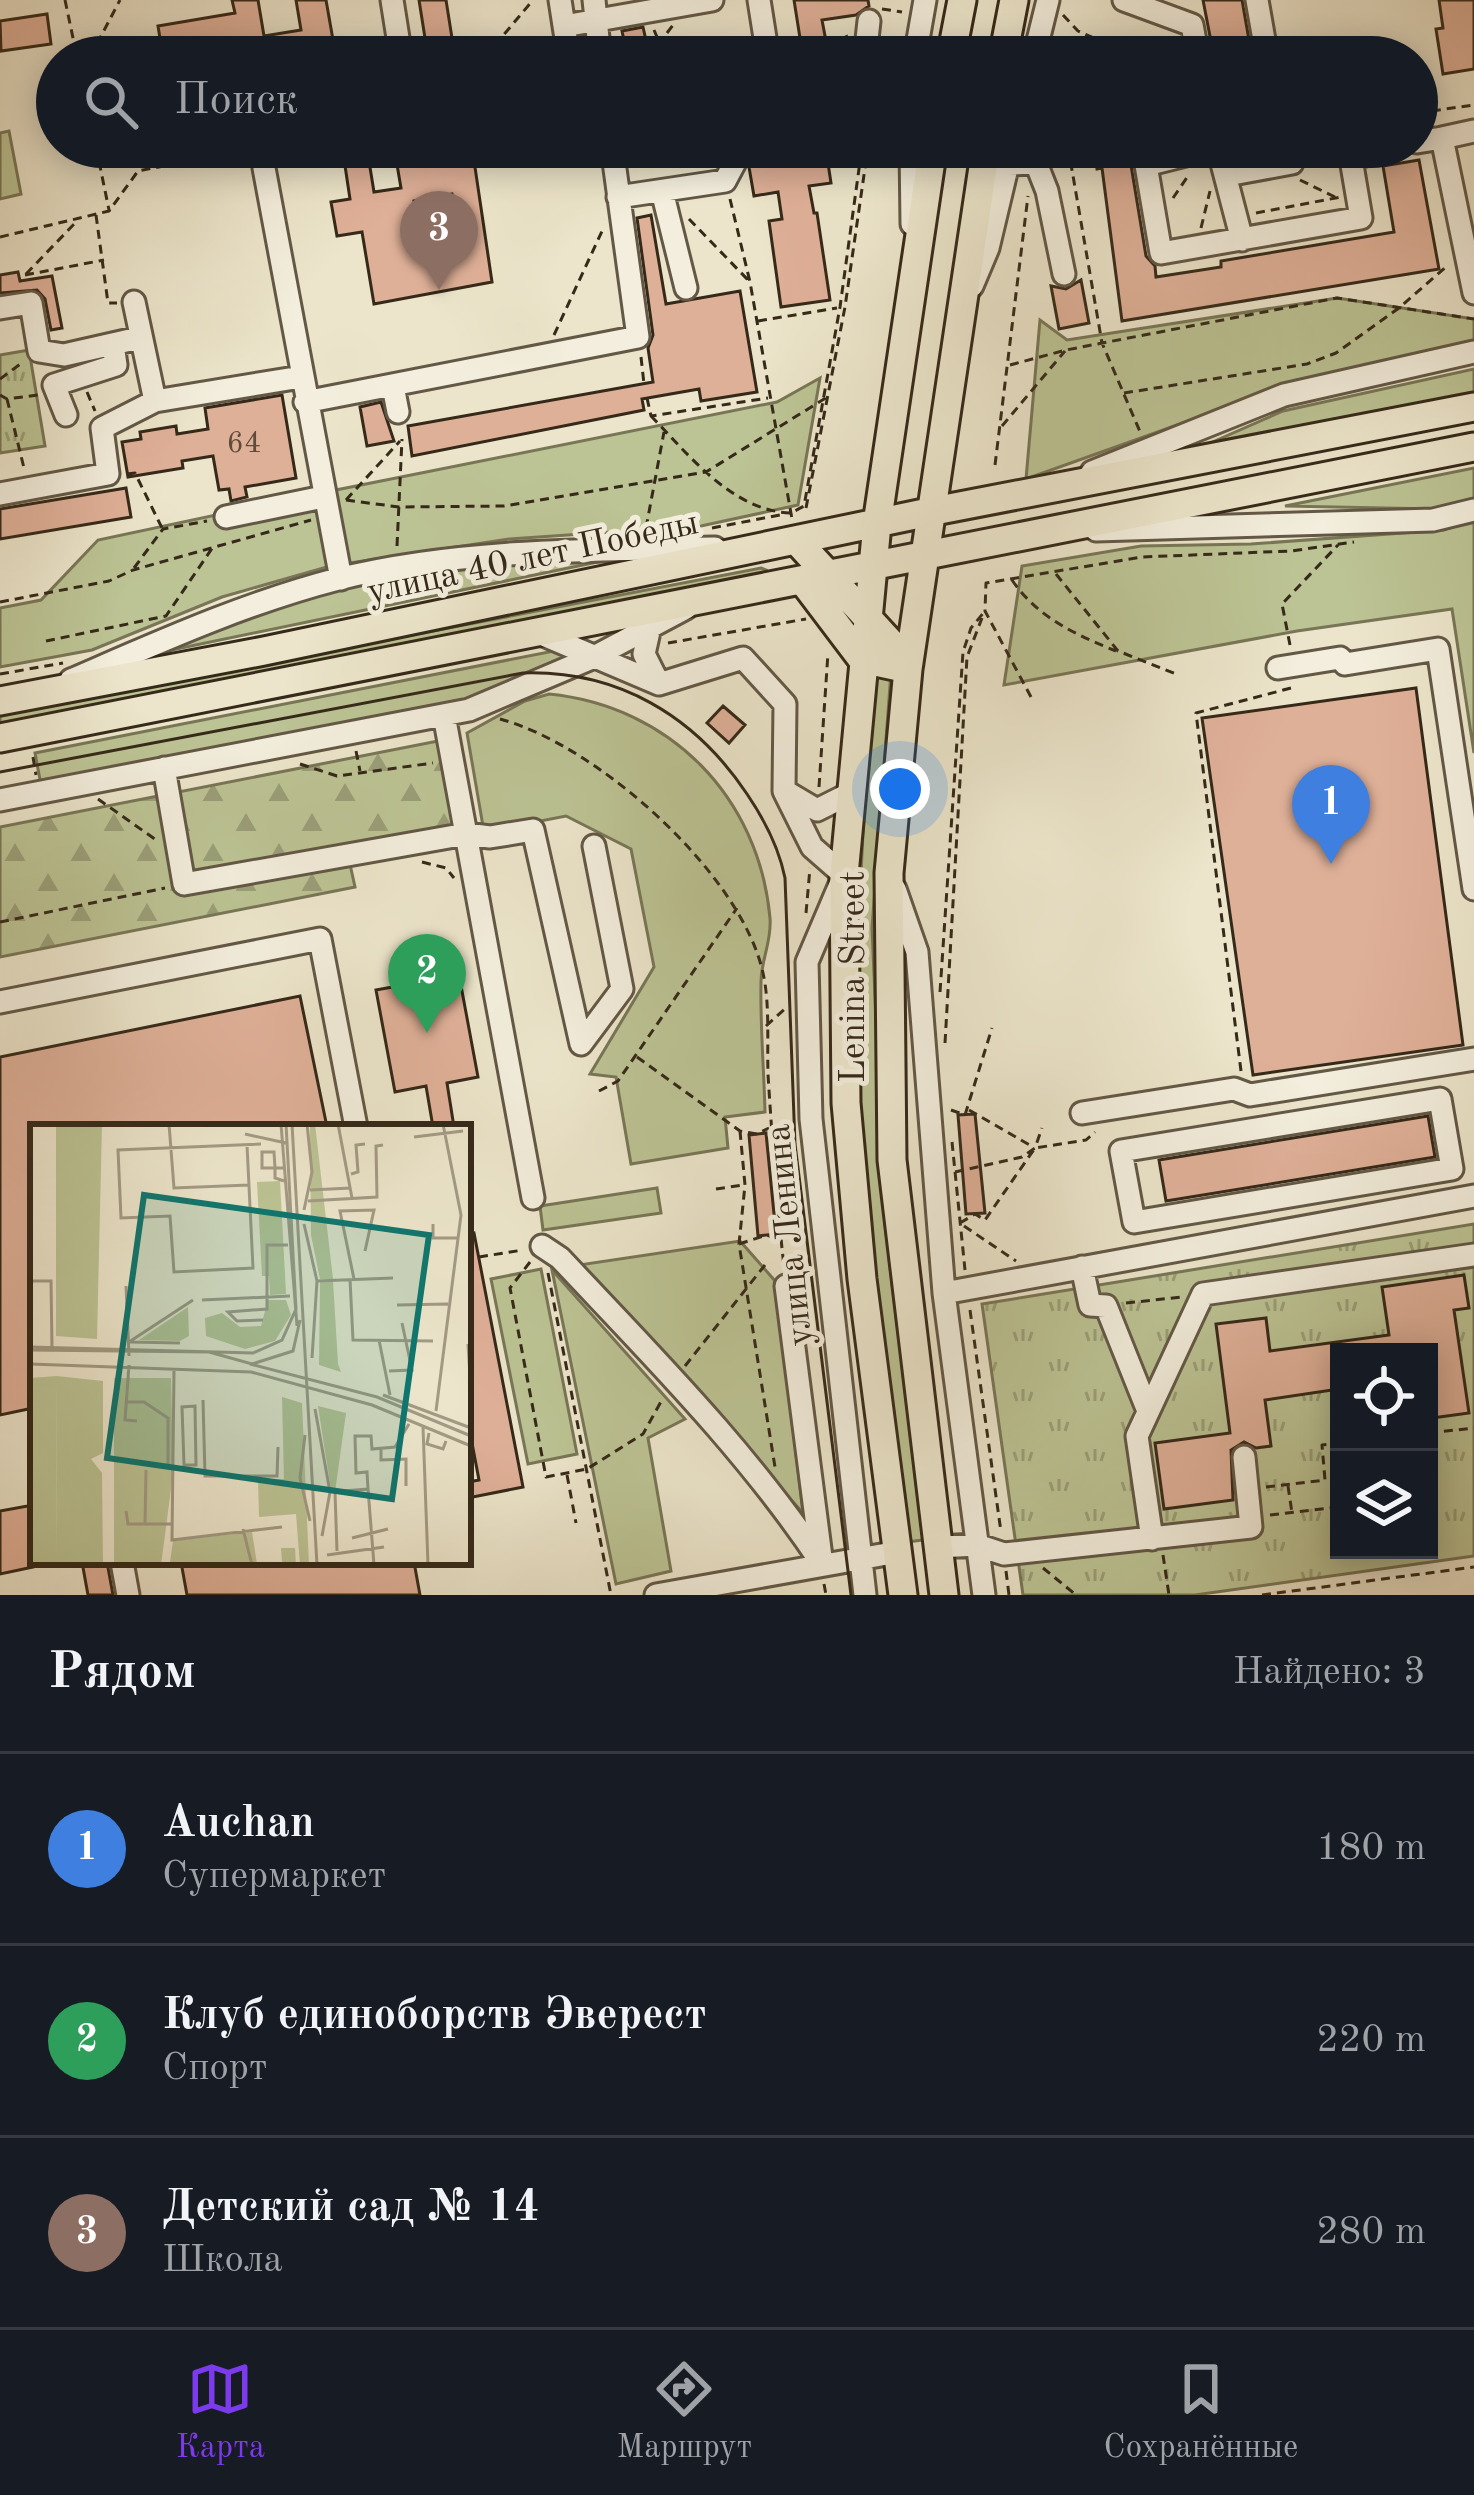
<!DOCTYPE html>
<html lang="ru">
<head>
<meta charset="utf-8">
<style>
	:root { --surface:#171b24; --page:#242831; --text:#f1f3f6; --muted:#9ea1a6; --line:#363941; --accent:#7c3aed }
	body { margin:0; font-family:"Old Standard TT",serif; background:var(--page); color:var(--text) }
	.controls { position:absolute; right:36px; bottom:36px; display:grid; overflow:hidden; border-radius:0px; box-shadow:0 6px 30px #0003 }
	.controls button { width:108px; height:108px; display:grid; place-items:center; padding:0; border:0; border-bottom:3px solid var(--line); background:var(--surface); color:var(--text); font:60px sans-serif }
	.you { position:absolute; left:900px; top:789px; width:42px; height:42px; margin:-30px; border:9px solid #fff; border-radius:50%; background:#1a73e8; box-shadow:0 0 0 18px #1a73e833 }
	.badge { display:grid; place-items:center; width:78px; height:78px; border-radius:50%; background:var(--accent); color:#fff; font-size:39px; font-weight:700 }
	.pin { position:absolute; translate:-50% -99px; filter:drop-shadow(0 3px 6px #0008) }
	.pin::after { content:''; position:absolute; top:63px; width:42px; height:36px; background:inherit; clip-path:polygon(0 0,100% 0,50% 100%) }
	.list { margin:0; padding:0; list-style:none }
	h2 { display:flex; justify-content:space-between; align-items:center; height:156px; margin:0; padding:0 48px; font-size:51px }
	h2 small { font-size:39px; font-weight:400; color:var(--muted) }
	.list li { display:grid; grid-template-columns:78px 1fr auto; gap:36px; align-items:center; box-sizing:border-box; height:192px; padding:0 48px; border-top:3px solid var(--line) }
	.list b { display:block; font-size:45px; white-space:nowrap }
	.list p { margin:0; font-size:39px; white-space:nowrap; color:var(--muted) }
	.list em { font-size:39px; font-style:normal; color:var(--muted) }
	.icon { flex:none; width:66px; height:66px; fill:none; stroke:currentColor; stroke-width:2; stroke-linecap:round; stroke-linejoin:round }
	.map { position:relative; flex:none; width:1474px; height:1595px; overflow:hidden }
	.search { position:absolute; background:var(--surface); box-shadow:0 6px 30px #0003; left:36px; right:36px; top:36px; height:132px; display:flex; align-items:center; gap:30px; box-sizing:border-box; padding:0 42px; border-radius:66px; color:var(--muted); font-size:45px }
	.sheet { height:732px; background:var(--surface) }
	nav { display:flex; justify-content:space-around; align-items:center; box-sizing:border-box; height:168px; border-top:3px solid var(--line); background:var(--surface); font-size:33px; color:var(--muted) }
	nav a { display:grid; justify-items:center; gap:6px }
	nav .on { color:var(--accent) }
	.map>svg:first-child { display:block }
	.grass { fill:#bcc394; stroke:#787656; stroke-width:3 }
	.forest { fill:url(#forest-firs); stroke:#787656; stroke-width:3 }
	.park { fill:url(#park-tufts); stroke:#787656; stroke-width:3; fill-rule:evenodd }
	.building { fill:#dfb098; stroke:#352919; stroke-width:3; fill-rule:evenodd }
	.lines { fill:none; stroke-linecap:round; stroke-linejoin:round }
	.minor-casing { stroke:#635846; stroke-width:27 }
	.major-casing { stroke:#352919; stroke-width:33 }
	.path { stroke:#352919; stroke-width:3; stroke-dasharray:9 6; stroke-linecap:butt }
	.minor { stroke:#f3eedd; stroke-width:21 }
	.major { stroke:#ece5cb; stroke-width:27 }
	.tram { stroke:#352919; stroke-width:3 }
	.labels { text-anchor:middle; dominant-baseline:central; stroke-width:10; stroke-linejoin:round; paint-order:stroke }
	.number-label { font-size:30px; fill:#604b39 }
	.street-label { font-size:36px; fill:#352919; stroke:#f3eedd }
	.inset-road { fill:none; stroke:#a39a84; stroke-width:3 }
	.view { fill:#0f766e; fill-opacity:0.15; stroke:#0f766e; stroke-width:6 }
	.inset-edge { fill:none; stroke:#352919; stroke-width:6 }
</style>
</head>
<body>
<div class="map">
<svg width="1474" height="1595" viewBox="0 0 1474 1595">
	<defs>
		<pattern id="forest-firs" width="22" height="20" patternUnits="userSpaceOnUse" patternTransform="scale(3)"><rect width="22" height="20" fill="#bcc394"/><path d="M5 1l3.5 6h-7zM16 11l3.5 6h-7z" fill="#9a9e78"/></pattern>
		<pattern id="park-tufts" width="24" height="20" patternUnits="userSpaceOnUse" patternTransform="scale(3)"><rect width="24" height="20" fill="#bcc394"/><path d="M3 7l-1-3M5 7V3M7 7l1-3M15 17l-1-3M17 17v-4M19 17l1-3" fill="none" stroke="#9a9e78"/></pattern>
	</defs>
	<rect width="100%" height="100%" fill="#ece5cb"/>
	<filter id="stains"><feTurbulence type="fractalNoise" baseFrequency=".00167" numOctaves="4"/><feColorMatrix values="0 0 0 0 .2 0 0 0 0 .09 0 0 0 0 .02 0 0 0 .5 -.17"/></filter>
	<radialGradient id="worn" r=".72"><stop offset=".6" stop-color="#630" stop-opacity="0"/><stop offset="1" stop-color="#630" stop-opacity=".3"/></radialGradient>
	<path class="grass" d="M9,131L21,194L0,199V133Z
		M1337,298L1474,319V341L1278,389L1026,479L1040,320L1067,340Z
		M1474,369V393L1208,444L1283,411Z
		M820,378L798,505L701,526L509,539L343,564L326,492L777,402Z
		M1474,468V501L1436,509L1285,506Z
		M315,494L327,567L222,597L92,650L0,667V608L41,600L98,540Z
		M1474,519V753L1452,609L1297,631L1004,685L1022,566L1141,546L1251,544L1444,530Z
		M622,557L162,652C187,640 212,624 238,615C362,574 493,563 622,557Z
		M761,568L766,570L762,577L0,724V714Z
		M564,649L578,657L470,702L41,785L35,753Z
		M874,669L891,672L872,928L885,1225L923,1540L907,1542C889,1407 866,1270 860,1134C853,979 862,824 874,669Z
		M549,694C670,706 759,797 770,918C772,941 761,960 761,982C760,1025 764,1069 765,1112L725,1117L728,1148L631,1164L616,1077L590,1074L654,967L631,849L566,816L484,832L467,733L525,701Z
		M657,1188L661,1213L543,1230L540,1206Z
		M740,1241L776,1282L803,1513L579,1265Z
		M541,1269L577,1454L528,1464L491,1279Z
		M552,1270L685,1419L648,1438L671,1571L616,1584Z"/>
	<path class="forest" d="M438,741L454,825L346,846L355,887L0,957V827Z"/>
	<path class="park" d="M29,350L45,446L0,453V355Z
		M1474,1224V1556L1195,1595H1023L982,1304ZM1339,1352H1429V1550H1339Z"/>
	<path class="building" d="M232,0H258L264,36L301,30L296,0H326L336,57H256L255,50L212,57H163L158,26L235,13Z
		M419,0H446L455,57H428Z
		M794,0H868L869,6L856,15L822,20L829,57H803Z
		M1203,0H1242L1252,57H1214Z
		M1439,0H1474V69L1443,74L1436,29L1443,28Z
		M47,14L51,44L1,51L0,21Z
		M643,27L647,45L626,50L622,31Z
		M394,147H472L492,282L374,304L362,232L337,236L331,202L350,199L344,159L368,155L374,192L401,188ZM452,194L459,234L420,241L414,201Z
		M646,147H705L706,159L674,164L673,157L648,160Z
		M1094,147H1128L1146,256L1155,266L1156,277L1221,267V261L1394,232L1383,166L1419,160L1439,269L1122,321L1102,168L1097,169Z
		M802,149V154L826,150L831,183L809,186L814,213H817L830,300L781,307L769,221L782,219L778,192L754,196L749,167L773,160L772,154Z
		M651,215L666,304L740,291L757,392L701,401L699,389L642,399L644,410L412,456L408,426L653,382L648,348L653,335L637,218Z
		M18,272L20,281L52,276L62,328L51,330L45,299L37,290L0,293V275Z
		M1081,280L1089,323L1059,329L1051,286L1066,289Z
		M282,395L296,478L245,487L247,497L231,501L229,489L219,490L213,456L182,461L183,468L128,477L122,442L141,439L140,432L176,426L177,434L208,429L205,408Z
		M381,402L394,441L367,446L360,407Z
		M126,488L131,517L0,539V509Z
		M1416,688L1463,1045L1253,1075L1202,718Z
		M723,706L745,725L729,743L707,723Z
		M459,975L478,1077L447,1083L454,1127H433L426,1086L395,1092L376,990Z
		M300,996L327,1127H33V1408L0,1415V1057Z
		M975,1114L985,1213L966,1214L958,1115Z
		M1428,1116L1435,1157L1166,1201L1159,1160Z
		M766,1133L776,1234L758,1236L749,1135Z
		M474,1233L523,1487L468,1498V1482L479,1480L468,1422V1234Z
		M1464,1275L1469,1308L1454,1310L1469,1413L1432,1418L1429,1352H1339V1389L1265,1400L1271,1446L1256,1448L1244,1442L1231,1450L1233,1500L1164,1509L1155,1443L1230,1433L1216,1324L1266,1318L1270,1351L1389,1335L1382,1287Z
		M33,1505V1567L0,1574V1511Z
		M82,1562H107L113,1595H88Z
		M181,1562H414L420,1595H187Z"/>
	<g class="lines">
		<defs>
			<path id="minor" d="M392,0L401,57
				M560,0L564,26
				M594,0L600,57
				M759,0L768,57
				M1124,0L1192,25L1198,57
				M1257,0L1267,57
				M569,57L564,26L712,0
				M865,57L869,21
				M915,57L925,0
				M1034,57L1048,0
				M1442,138L1474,131
				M1417,142L1442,138L1474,293
				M911,147L912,224
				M1218,147L1146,165L1161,253L1361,218L1351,159L1393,147
				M1218,148L1242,240
				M1008,164L1036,163L1047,191L1064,274
				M264,168L341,579
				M1227,175L1292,163
				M662,191L686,288
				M618,197L725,181L743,147
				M972,286L988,248L1012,147
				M134,302L155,401
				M0,308L31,303L39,351L64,355L139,338
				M393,386L398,412
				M305,402L638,337L612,147
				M66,415L54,385L116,365L113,344
				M1092,472L1284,395L1474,352
				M0,494L108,474L102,428L155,401L301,377
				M226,517L323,497
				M1096,530L1433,520L1474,510
				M650,627L644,654L659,684
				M539,633L659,684L743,658L785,704L784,791L812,847L844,875L807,962L811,1119L865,1595
				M1278,668L1340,658L1345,664L1438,649L1474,889
				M71,680C159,642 245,603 338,579C459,549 591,550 715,548
				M444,715L533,1198
				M164,768L184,884L466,834L490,837L533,830L581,1044L622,989L594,846
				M785,791L817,810L849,794
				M0,800L469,710L594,657L686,608
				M895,889L917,952L944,1293L984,1595
				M0,1002L320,939L356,1127
				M1440,1099L1452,1169L1134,1222L1121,1151Z
				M1082,1113L1234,1089L1250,1095L1474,1059
				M542,1246L560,1258C652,1356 748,1452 822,1564
				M1082,1267L1090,1305L1106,1306L1148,1411
				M786,1286L821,1557
				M944,1293L1474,1196
				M1152,1539L1137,1436L1203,1294L1474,1255
				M937,1547L977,1545L1004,1554L1251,1527L1244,1457
				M122,1562L128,1595
				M656,1595L898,1552"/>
			<path id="major" d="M951,57L962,0
				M1003,57L1014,0
				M796,540L909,663
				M803,581L862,659L908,669
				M0,701L264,651L929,512L1474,407
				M0,738L1474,447
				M903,1595L862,1279L846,1103L844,875L877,524L933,147
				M944,1595L892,1160L889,873L908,669L986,147"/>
		</defs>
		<use href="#minor" class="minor-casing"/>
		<use href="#major" class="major-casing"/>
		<path class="path" d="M65,0L77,57
			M882,9L902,12
			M1063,15L1078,31L1137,57
			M654,30L660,44L674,57
			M831,43L848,36
			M90,57L120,0
			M485,57L533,0
			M649,57L673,25
			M1417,113L1474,105
			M96,147L109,210
			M1068,147L1102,343L1141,434
			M1246,151L1264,147
			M1300,180L1335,197
			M1173,198L1188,176
			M730,199L750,282L792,519
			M1256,213L1341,197
			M96,215L108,303H117
			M689,219L749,281
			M1201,228L1210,191
			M0,237L109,211L138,171L262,147V152
			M26,274L78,220
			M25,275L104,260
			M758,321L837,308
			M554,335L603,229
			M641,357L644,384
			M1010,365L1066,350L1337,298L1474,319
			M0,379L23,362
			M87,392L95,411
			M1124,393L1307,364L1336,353L1399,308L1447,266
			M0,395L7,399L38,395
			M647,398L651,416L768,398
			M7,399L24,468
			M651,416C689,455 732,511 791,513L804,506L840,307L862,147
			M1002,426L1065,351
			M995,465L1028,196
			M127,474L135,473L162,528
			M346,500L399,507L504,506L706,472L829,396
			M346,500L400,441
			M806,508L845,307L868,147
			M646,528L664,432
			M712,528L785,514
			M397,546L402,439
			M134,568L163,529L207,521
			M1056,574L1118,651L1176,674
			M1012,580C1037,617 1076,635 1116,651
			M0,602L109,581L133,570L311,520
			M46,641L166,616L213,547
			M668,643L806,619
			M1290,645L1282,604L1338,545
			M0,674L63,663
			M1031,697L985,611L986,583L1142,557L1291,551L1354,542
			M500,719C597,745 741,873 763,973C770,1004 767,1042 768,1074C772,1139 777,1203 784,1267
			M356,751L360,771
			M33,757L36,775
			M300,764L337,776L433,763
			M819,787L828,653
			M98,799L159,842
			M422,862L446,868L454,878
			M806,913L810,868
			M0,922L165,888
			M940,992L963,652L971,628L985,611
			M766,1026L787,1007
			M945,1043L967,657L982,618
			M637,1057L740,1131L757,1134L769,1128
			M1241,1071L1196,713L1291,688
			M599,1091L618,1081L737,908
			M951,1110L965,1115L992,1028
			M969,1110L1033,1147
			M740,1131L745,1185L739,1244L775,1467
			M952,1142L965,1270
			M955,1172L1022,1157L1035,1148L1042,1128
			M716,1189L743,1185
			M778,1194L804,1223
			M960,1223L975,1214L985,1220L1035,1148L1086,1140L1095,1132
			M964,1226L1016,1261
			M739,1244L767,1235L780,1241
			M479,1257L523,1250
			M530,1262L510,1288L546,1477L587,1469L643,1434L663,1398
			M548,1273L611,1595
			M1126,1303L1182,1297
			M970,1310L1001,1532
			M685,1366L765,1265
			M1429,1433L1474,1428
			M567,1475L576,1523
			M1288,1486L1292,1513
			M1266,1487L1325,1480L1322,1445L1339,1443
			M1270,1515L1339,1507
			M1163,1555L1169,1595
			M1043,1568L1076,1595
			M1006,1571L1009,1595
			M824,1584L826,1595
			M1262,1595L1474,1567"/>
		<use href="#minor" class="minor"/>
		<use href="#major" class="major"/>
		<path class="tram" d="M0,772L523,673C618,670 695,716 747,794C764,819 779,848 785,878L795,1144L851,1595"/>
	</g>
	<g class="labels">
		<g class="number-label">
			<text x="244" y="444">64</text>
		</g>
		<g class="street-label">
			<text transform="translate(533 559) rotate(-12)">улица 40 лет Победы</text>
			<text transform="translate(855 977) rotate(-90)">Lenina Street</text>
			<text transform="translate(791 1235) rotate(-96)">улица Ленина</text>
		</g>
	</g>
	<g transform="translate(30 1124)">
		<rect width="441" height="441" fill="#ece5cb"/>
		<path d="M280,0H285L303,155H290L281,111ZM303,157L308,240L311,248L289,241L290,158ZM238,176H256L261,191L245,217L215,225L176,212L175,194L192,189L210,203L231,202ZM158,183L159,212L150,217L109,216ZM252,273L272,279L279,441H270L266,390L229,393L228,355H254ZM288,282L316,289L305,368L301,366ZM222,408L227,440L252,438L251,424H265L266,441L140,438L143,417Z" fill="#bcc394"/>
		<path d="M26,0H72L67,215L26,212ZM250,57L256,170L240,171L239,152H232L227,58ZM27,252L73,257V329L61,335L72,349L73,441H26Z" fill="#bcc394"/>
		<path d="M84,254H141L143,350L131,441H84Z" fill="#bcc394"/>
		<path d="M27,252L26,441H0V254Z" fill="#bcc394"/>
		<path class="inset-road" d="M139,0L144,64L219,61M251,0L267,202M262,0L287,441M308,0L322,74M215,10L256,19M384,13L433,7M217,21L223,144L144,148L140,92L91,94L88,26L231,20M254,44H232V28H244L245,44V54L254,57M321,50L328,48L326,21L335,20M280,66L321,64M278,77L347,73L346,22L353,21M274,86L282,48L277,0M274,100L287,157L282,234M403,100V114H428M320,155L323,216L403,217M324,155L310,87L344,86L335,127M0,157H21L22,225M287,157L363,154M96,162L99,232M172,176L260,172M367,181L418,180M233,196L207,197L198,188L237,185V121H258M349,216L360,271M99,218L163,176M100,218L150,219M438,220L441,268M0,223L223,229L252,216L266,185L256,0M0,226L179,228L222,240L263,227L270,196M0,240L221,248L342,281L441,322M220,240L347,273L441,312M99,241L95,296L107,297M144,247L142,416L252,403M359,247L382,246L372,199M353,271L441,304M173,276L175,352H247L248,323M95,278H114L138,294V345M165,282L166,341H154L152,283ZM285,285L300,368L292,412M406,287L431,91L413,0M393,303L398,441M399,309L397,320L413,325L416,317M275,311L270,354L280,397M351,324V336L376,335V362M338,365L344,441M300,368L338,365L337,348L326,349L325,312H341L342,325L365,323L379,300M305,368L307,427M96,387L98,400H142M115,400L116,346M213,405L222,441M322,414L358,405M297,431L354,423"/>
		<path class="view" d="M114,71L399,111L362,375L77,334Z"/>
		<rect width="441" height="441" class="inset-edge"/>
	</g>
	<rect width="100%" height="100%" filter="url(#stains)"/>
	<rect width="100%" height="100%" fill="url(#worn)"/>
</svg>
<div class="controls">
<button><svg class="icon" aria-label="locate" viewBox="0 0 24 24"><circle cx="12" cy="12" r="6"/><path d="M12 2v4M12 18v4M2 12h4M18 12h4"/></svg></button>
<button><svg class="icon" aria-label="layers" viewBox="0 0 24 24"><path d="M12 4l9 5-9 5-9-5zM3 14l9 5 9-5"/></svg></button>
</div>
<div class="you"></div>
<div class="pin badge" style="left:1331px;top:864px;background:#3f7fe0">1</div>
<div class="pin badge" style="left:427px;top:1033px;background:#2e9e5b">2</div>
<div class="pin badge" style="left:439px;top:290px;background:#8d6e63">3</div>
<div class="search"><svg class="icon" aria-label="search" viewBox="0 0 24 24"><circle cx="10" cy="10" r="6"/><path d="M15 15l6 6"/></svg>Поиск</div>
</div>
<section class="sheet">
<h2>Рядом<small>Найдено: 3</small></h2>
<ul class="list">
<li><span class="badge" style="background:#3f7fe0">1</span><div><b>Auchan</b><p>Супермаркет</p></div><em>180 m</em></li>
<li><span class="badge" style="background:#2e9e5b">2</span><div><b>Клуб единоборств Эверест</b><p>Спорт</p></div><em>220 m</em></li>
<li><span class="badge" style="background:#8d6e63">3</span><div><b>Детский сад № 14</b><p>Школа</p></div><em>280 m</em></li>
</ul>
</section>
<nav>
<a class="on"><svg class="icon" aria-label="map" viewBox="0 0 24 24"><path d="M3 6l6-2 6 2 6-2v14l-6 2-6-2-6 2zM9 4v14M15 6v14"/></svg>Карта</a>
<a><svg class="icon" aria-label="directions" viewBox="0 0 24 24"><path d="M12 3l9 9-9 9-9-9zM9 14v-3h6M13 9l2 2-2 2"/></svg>Маршрут</a>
<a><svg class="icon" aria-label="saved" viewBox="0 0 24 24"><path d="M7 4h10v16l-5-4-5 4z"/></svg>Сохранённые</a>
</nav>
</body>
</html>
